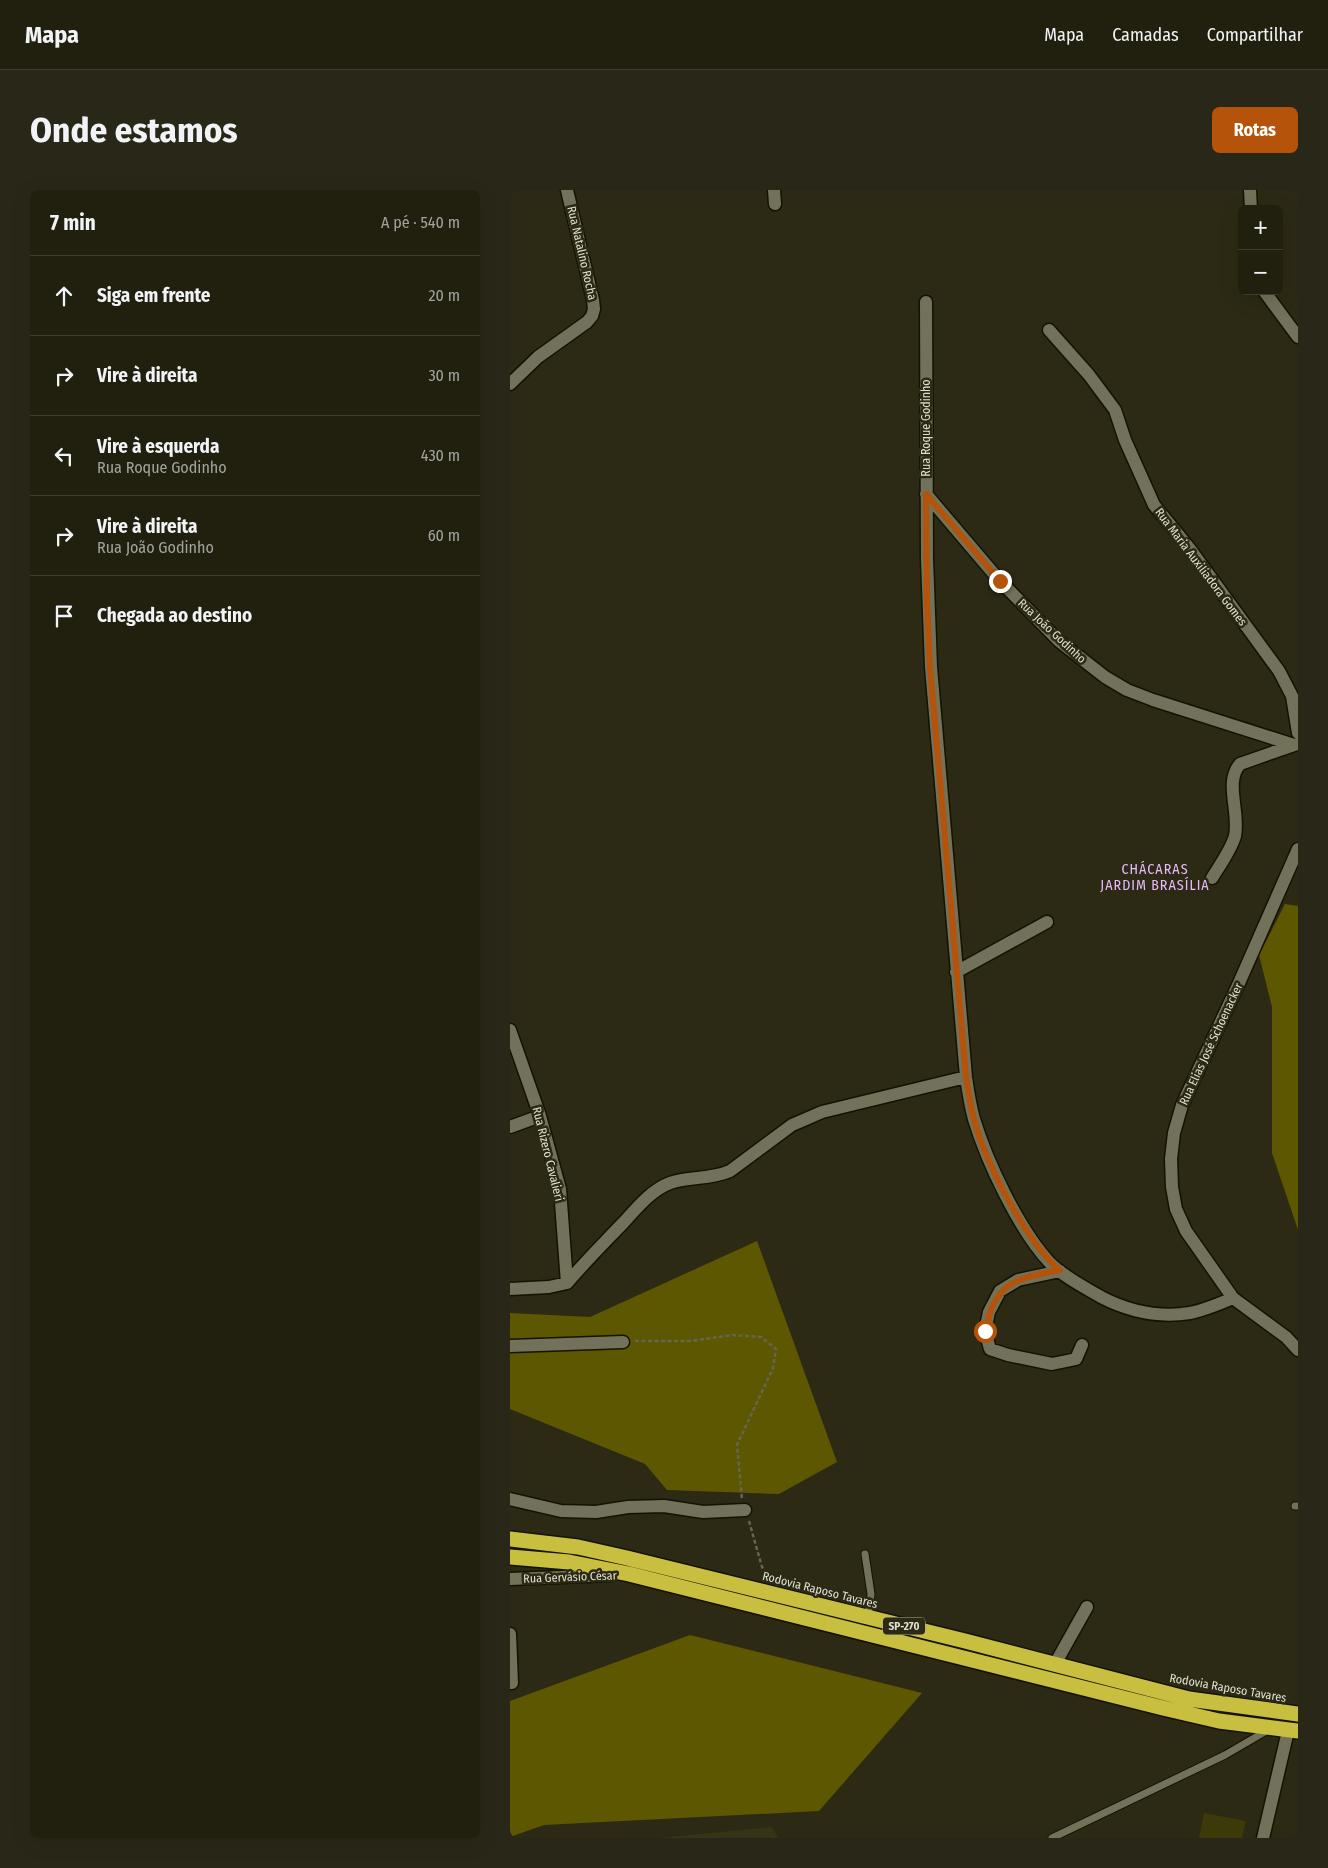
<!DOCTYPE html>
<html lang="pt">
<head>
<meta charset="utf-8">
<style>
	:root { --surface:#21200f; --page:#292818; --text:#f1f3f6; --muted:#a2a39e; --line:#3e3e2f; --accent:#b45309 }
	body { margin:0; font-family:"Fira Sans Condensed",sans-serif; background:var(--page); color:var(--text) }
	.controls { position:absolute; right:15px; top:15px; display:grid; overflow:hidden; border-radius:8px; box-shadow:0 5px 20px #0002 }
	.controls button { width:45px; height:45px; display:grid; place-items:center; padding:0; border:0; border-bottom:1px solid var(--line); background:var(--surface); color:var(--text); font:25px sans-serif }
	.stop { position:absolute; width:15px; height:15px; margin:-11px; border:4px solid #b45309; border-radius:50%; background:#fff }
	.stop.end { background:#b45309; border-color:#fff; box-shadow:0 1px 5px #0008 }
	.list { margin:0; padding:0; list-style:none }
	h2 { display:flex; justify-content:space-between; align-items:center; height:65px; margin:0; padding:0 20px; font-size:21px }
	h2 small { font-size:16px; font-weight:400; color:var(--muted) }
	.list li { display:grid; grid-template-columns:32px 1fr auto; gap:15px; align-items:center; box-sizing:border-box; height:80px; padding:0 20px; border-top:1px solid var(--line) }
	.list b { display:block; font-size:19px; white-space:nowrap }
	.list p { margin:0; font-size:16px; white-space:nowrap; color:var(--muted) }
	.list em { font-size:16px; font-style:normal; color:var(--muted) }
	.icon { flex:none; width:28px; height:28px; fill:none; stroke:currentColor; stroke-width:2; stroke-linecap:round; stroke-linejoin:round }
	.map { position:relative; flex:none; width:788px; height:1648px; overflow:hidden; border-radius:8px }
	header { display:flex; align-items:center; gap:30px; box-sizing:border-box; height:70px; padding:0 25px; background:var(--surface); border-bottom:1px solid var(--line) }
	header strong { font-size:24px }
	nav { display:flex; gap:28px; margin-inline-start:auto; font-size:18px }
	.intro { display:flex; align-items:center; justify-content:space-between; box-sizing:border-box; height:120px; padding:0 30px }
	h1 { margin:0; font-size:35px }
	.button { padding:12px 22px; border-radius:8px; background:var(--accent); color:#fff; font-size:18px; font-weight:700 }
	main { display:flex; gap:30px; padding:0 30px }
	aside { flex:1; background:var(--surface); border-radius:8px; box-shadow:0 5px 20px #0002 }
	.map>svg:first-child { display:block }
	.built { fill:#353417 }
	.green { fill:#3d3a0a }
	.forest { fill:#5c5700 }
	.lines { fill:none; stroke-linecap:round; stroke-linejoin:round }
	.lane-casing { stroke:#141301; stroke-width:9 }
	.street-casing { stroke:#141301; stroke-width:15 }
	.highway-casing { stroke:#141301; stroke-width:18 }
	.path { stroke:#676552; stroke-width:2.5; stroke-dasharray:4 2.5; stroke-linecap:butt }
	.lane { stroke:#727159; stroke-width:7 }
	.street { stroke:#727159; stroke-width:12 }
	.highway { stroke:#c8bf40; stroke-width:15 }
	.route { stroke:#b45309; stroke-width:6 }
	.labels { text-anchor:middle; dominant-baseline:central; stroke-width:5; stroke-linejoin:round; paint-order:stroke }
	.shield { fill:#2c2a14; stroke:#aaa999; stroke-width:1 }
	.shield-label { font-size:11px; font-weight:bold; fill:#e0e0d2 }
	.street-label { font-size:12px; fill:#e0e0d2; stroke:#2c2a14 }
	.neighbourhood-label { font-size:14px; letter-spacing:1px; fill:#e7bafb; stroke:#2c2a14 }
</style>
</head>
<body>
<header>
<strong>Mapa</strong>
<nav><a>Mapa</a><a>Camadas</a><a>Compartilhar</a></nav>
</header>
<div class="intro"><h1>Onde estamos</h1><a class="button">Rotas</a></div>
<main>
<aside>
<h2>7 min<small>A pé · 540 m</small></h2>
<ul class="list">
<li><svg class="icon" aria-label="ahead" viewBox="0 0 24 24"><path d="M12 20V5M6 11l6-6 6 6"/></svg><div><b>Siga em frente</b></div><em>20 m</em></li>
<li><svg class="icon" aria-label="right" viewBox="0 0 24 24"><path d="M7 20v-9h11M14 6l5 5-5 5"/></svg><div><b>Vire à direita</b></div><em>30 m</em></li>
<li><svg class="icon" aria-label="left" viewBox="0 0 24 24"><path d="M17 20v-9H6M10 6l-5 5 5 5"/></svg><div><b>Vire à esquerda</b><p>Rua Roque Godinho</p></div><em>430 m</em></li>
<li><svg class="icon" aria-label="right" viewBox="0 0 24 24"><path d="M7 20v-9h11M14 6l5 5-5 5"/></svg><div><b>Vire à direita</b><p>Rua João Godinho</p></div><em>60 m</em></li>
<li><svg class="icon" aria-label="arrive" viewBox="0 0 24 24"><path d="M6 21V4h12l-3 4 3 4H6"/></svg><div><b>Chegada ao destino</b></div></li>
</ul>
</aside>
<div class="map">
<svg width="788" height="1648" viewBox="0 0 788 1648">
	<rect width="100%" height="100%" fill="#2c2a14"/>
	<path class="built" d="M262,1637L268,1648H150Z"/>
	<path class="green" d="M694,1623L736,1631L732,1648H689Z"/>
	<path class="forest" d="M775,714L788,716V1040L762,963V817L749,765Z
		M247,1051L327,1272L269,1304L157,1300L135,1274L0,1219V1123L80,1127Z
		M180,1445L412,1503L309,1621L34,1635L0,1647V1511Z"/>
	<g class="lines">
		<defs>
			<path id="lane" d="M785,1316H788
				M355,1364L361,1404L358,1427
				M542,1648L715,1565L758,1540"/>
			<path id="street" d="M264,0L265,14
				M740,0L741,19
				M754,101L788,147
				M416,112L417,369L421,477L456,887C458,901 460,915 464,929C477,972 509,1040 540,1073C554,1087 574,1097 591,1107C618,1121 649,1128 680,1123C695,1120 709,1114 723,1108
				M539,140L579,185L605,220L615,250L644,315L680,359L769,481L782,506L788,543
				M0,194L28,167L77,132L82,126L84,119L83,110L57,0
				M416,304L490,391L549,451L595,487L617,500L643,510L784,555L788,554
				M788,659L729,793L672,915L664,943L661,969L662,997L666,1019L676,1041L723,1108L776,1147L788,1160
				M702,688C710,675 721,660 725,646C730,622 714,592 730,574L784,555
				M446,782L537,732
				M0,840L30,926L50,999L57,1093
				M0,937L30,926
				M550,1081L508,1090L490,1101L479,1122L475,1141L480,1159L498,1165L542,1174L566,1169L572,1155
				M57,1093C75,1072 94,1053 113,1033C126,1019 141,1000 160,993C179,986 200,990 220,981L282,935L296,929L312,922L456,887
				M0,1099L39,1097L57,1093
				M0,1156L113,1152
				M0,1309L51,1321L86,1322L118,1317L154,1316L193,1322L235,1320
				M0,1389L102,1385
				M0,1444L2,1493
				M545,1474L577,1417
				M753,1648L778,1541"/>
			<path id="highway" d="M0,1349L68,1357L117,1368L455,1451L679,1509L788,1524
				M0,1367L59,1372L119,1384L653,1518L709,1531L788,1541"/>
		</defs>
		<use href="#lane" class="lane-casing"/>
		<use href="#street" class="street-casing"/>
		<use href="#highway" class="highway-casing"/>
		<path class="path" d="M125,1151H180L223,1145L251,1147L266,1159L263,1178L227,1255L232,1309
			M239,1331L252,1377L262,1391"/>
		<use href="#lane" class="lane"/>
		<use href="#street" class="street"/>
		<use href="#highway" class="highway"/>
	</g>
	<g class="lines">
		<path class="route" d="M475,1141C485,1091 505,1089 550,1080C516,1053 473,968 463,925C460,913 458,900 456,887L420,477L417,412L416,304L490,391"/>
	</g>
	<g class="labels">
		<rect class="shield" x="373" y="1427.5" width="42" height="17" rx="4"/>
		<g class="shield-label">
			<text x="394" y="1436">SP-270</text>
		</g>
		<g class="street-label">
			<text transform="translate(72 63) rotate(77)">Rua Natalino Rocha</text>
			<text transform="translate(416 238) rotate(-90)">Rua Roque Godinho</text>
			<text transform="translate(691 377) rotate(53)">Rua Maria Auxiliadora Gomes</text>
			<text transform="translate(542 441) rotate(43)">Rua João Godinho</text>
			<text transform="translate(701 854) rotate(-65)">Rua Elias José Schoenacker</text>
			<text transform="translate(38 964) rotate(76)">Rua Rizero Cavalieri</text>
			<text transform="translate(60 1387) rotate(-2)">Rua Gervásio César</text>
			<text transform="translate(310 1400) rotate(14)">Rodovia Raposo Tavares</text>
			<text transform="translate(718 1498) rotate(10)">Rodovia Raposo Tavares</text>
		</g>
		<g class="neighbourhood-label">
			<text x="645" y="679">CHÁCARAS<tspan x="645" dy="16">JARDIM BRASÍLIA</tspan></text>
		</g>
	</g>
</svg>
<div class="controls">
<button>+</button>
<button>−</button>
</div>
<div class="stop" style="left:475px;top:1141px"></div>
<div class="stop end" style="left:490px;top:391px"></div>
</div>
</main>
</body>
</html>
